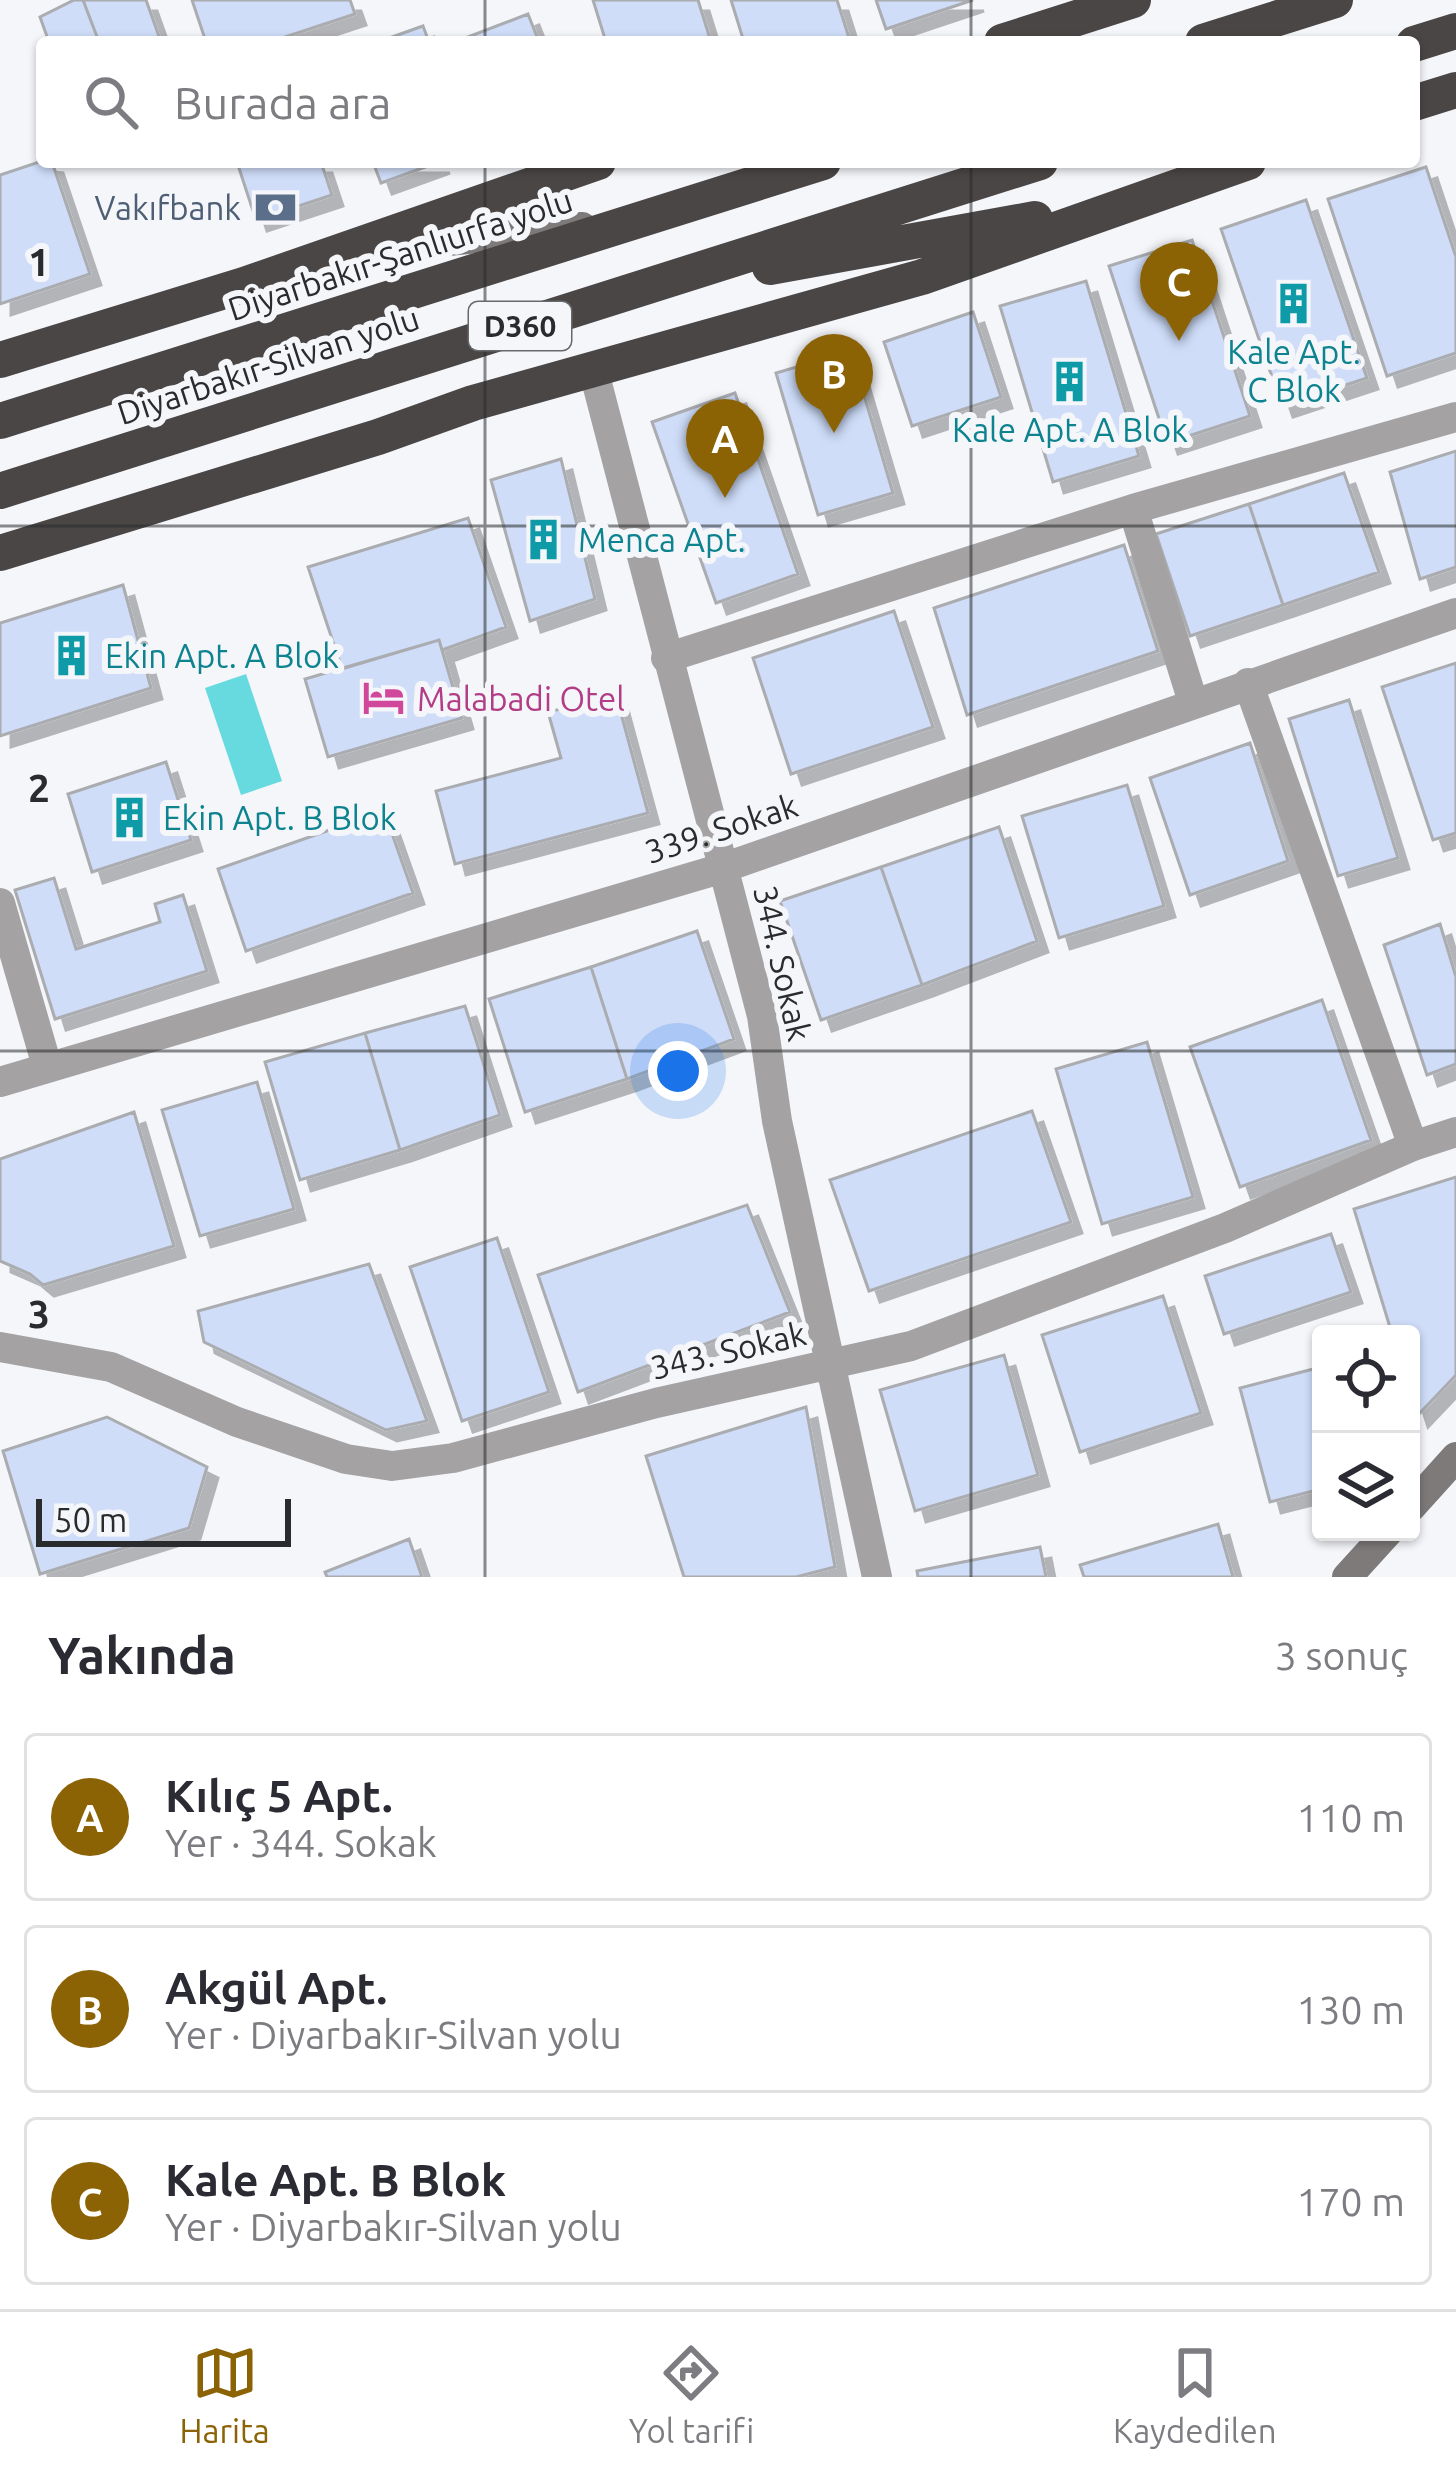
<!DOCTYPE html>
<html lang="tr">
<head>
<meta charset="utf-8">
<style>
	:root { --surface:#fff; --page:#f7f7f7; --text:#2b2b33; --muted:#7c7c81; --line:#e1e1e2; --accent:#8b6204 }
	body { margin:0; font-family:Ubuntu,sans-serif; background:var(--page); color:var(--text) }
	.controls { position:absolute; right:36px; bottom:36px; display:grid; overflow:hidden; border-radius:12px; box-shadow:0 3px 9px #0004 }
	.controls button { width:108px; height:108px; display:grid; place-items:center; padding:0; border:0; border-bottom:3px solid var(--line); background:var(--surface); color:var(--text); font:60px sans-serif }
	.scale { position:absolute; left:36px; bottom:30px; width:255px; box-sizing:border-box; padding-left:12px; border:6px solid #2a2b2c; border-top:0; font-size:33px; line-height:42px; white-space:nowrap; color:#2a2b2c; -webkit-text-stroke:9px #f4f6fa; paint-order:stroke }
	.you { position:absolute; left:678px; top:1071px; width:42px; height:42px; margin:-30px; border:9px solid #fff; border-radius:50%; background:#1a73e8; box-shadow:0 0 0 18px #1a73e833 }
	.badge { display:grid; place-items:center; width:78px; height:78px; border-radius:50%; background:var(--accent); color:#fff; font-size:39px; font-weight:700 }
	.pin { position:absolute; translate:-50% -99px; filter:drop-shadow(0 3px 6px #0008) }
	.pin::after { content:''; position:absolute; top:63px; width:42px; height:36px; background:inherit; clip-path:polygon(0 0,100% 0,50% 100%) }
	.list { margin:0; padding:0; list-style:none }
	h2 { display:flex; justify-content:space-between; align-items:center; height:156px; margin:0; padding:0 48px; font-size:51px }
	h2 small { font-size:39px; font-weight:400; color:var(--muted) }
	.list li { display:grid; grid-template-columns:78px 1fr auto; gap:36px; align-items:center; box-sizing:border-box; height:168px; margin:0 24px 24px; padding:0 24px; border:3px solid var(--line); border-radius:12px }
	.list b { display:block; font-size:45px; white-space:nowrap }
	.list p { margin:0; font-size:39px; white-space:nowrap; color:var(--muted) }
	.list em { font-size:39px; font-style:normal; color:var(--muted) }
	.icon { flex:none; width:66px; height:66px; fill:none; stroke:currentColor; stroke-width:2; stroke-linecap:round; stroke-linejoin:round }
	.map { position:relative; flex:none; width:1456px; height:1577px; overflow:hidden }
	.search { position:absolute; background:var(--surface); box-shadow:0 3px 9px #0004; left:36px; right:36px; top:36px; height:132px; display:flex; align-items:center; gap:30px; box-sizing:border-box; padding:0 42px; border-radius:12px; color:var(--muted); font-size:45px }
	.sheet { height:732px; background:var(--surface) }
	nav { display:flex; justify-content:space-around; align-items:center; box-sizing:border-box; height:168px; border-top:3px solid var(--line); background:var(--surface); font-size:33px; color:var(--muted) }
	nav a { display:grid; justify-items:center; gap:6px }
	nav .on { color:var(--accent) }
	.map>svg:first-child { display:block }
	.water { fill:#67dadf }
	.building { fill:#cfddf9; stroke:#aaacb0; stroke-width:3; filter:url(#shadow) }
	.lines { fill:none; stroke-linecap:round; stroke-linejoin:round }
	.street { stroke:#a4a2a2; stroke-width:30 }
	.secondary { stroke:#7d7a79; stroke-width:30 }
	.highway { stroke:#4a4645; stroke-width:36 }
	.grid { fill:none; stroke:#2a2b2c; stroke-width:3; stroke-opacity:0.55 }
	.labels { text-anchor:middle; dominant-baseline:central; stroke-width:12; stroke-linejoin:round; paint-order:stroke }
	.shield { fill:#f4f6fa; stroke:#67686a; stroke-width:3 }
	.shield-label { font-size:30px; font-weight:bold; fill:#2a2b2c }
	.service-label { font-size:33px; fill:#4e5e75; stroke:#f4f6fa; text-anchor:end }
	.street-label { font-size:33px; fill:#2a2b2c; stroke:#f4f6fa }
	.culture-label { font-size:33px; fill:#0d838f; stroke:#f4f6fa; text-anchor:start }
	.hotel-label { font-size:33px; fill:#b23c85; stroke:#f4f6fa; text-anchor:start }
	.grid-label { font-size:39px; text-anchor:middle; font-weight:bold; fill:#2a2b2c; stroke:#f4f6fa; stroke-width:12; stroke-linejoin:round; paint-order:stroke }
</style>
</head>
<body>
<div class="map">
<svg width="1456" height="1577" viewBox="0 0 1456 1577">
	<defs>
		<filter id="shadow"><feDropShadow dx="11" dy="11" stdDeviation="0" flood-color="#0004"/></filter>
	</defs>
	<rect width="100%" height="100%" fill="#f4f6fa"/>
	<path class="water" d="M246,674L282,781L241,795L205,688Z"/>
	<path class="building" d="M74,0H83L99,42H49L40,17Z
		M83,0H146L161,42H99Z
		M192,0H350L355,14L270,42H206Z
		M593,0H698L711,42H606Z
		M731,0H837L850,41L744,42Z
		M876,0H973L886,29Z
		M528,14L539,42H455Z
		M423,26L429,42H378Z
		M42,161L52,162L90,274L0,304V175Z
		M237,162H321L332,195L256,220Z
		M373,162H439L381,183Z
		M1426,167L1456,257V353L1387,376L1328,199Z
		M1306,200L1367,378L1282,406L1221,229Z
		M1192,240L1250,416L1167,443L1109,266Z
		M1086,281L1139,456L1053,482L1000,306Z
		M973,312L1001,397L912,426L884,342Z
		M851,351L893,493L818,515L776,373Z
		M735,393L798,574L716,603L652,422Z
		M1456,451V567L1420,579L1390,472Z
		M561,459L595,599L530,621L491,480Z
		M1344,473L1379,572L1283,605L1249,504Z
		M1249,504L1283,605L1190,636L1156,534Z
		M468,518L506,627L442,650L439,640L342,669L308,567Z
		M1124,545L1158,651L967,715L934,608Z
		M123,585L151,688L0,736V623Z
		M894,611L933,727L791,774L753,658Z
		M439,640L462,718L328,757L305,679Z
		M1456,663V833L1433,840L1382,687Z
		M616,695L648,813L455,864L436,791L561,758L548,712Z
		M1349,700L1398,858L1338,876L1289,719Z
		M1250,743L1288,861L1190,895L1150,778Z
		M166,762L191,840L92,872L68,794Z
		M1127,785L1164,906L1059,938L1022,816Z
		M384,811L413,893L246,951L218,869Z
		M999,827L1037,941L922,985L881,867Z
		M881,867L922,985L821,1020L780,901Z
		M54,878L76,949L160,922L155,904L183,895L207,971L55,1019L15,890Z
		M1440,924L1456,977V1064L1427,1075L1384,945Z
		M697,931L734,1039L627,1079L591,967Z
		M591,967L627,1079L525,1112L489,999Z
		M1322,1000L1371,1140L1240,1187L1190,1047Z
		M465,1006L500,1115L400,1150L365,1033Z
		M365,1033L400,1150L300,1180L265,1062Z
		M1147,1042L1193,1197L1102,1224L1056,1069Z
		M257,1082L294,1209L200,1236L162,1110Z
		M1032,1111L1071,1222L869,1291L830,1180Z
		M134,1112L174,1246L43,1285L30,1274L0,1261V1159Z
		M1456,1177V1375L1417,1416L1411,1397V1334H1392L1354,1209Z
		M747,1205L790,1312L578,1392L538,1275Z
		M1331,1234L1351,1292L1224,1334L1205,1276Z
		M497,1238L549,1392L462,1421L410,1267Z
		M369,1264L427,1421L386,1430L204,1342L198,1311Z
		M1163,1296L1201,1413L1080,1452L1042,1335Z
		M1004,1355L1038,1475L915,1511L880,1390Z
		M1321,1367V1489L1270,1502L1240,1388Z
		M806,1407L835,1567L796,1577H684L646,1456Z
		M107,1417L207,1467L189,1528L40,1574L3,1451Z
		M1218,1524L1233,1577H1084L1080,1565Z
		M409,1539L422,1577H327L325,1572Z
		M1040,1547L1046,1577H918L917,1571Z"/>
	<g class="lines">
		<path class="street" d="M594,372L762,1016L777,1121L877,1577
			M1133,509L1193,702
			M666,658L1133,509L1456,417
			M1248,683L1413,1146
			M0,903L47,1066
			M0,1082L723,868L1456,613
			M0,1347L111,1367L237,1422L346,1459L392,1466L453,1458L656,1403L911,1346L1225,1228L1413,1146L1456,1132"/>
		<path class="secondary" d="M373,249L582,227
			M1411,1507L1456,1457
			M1347,1577L1388,1532"/>
		<path class="highway" d="M1002,42L1133,0
			M1203,42L1335,0
			M1414,44L1456,31
			M1414,103L1456,90
			M770,267L1035,219
			M0,360L244,285L598,162
			M0,421L823,162
			M0,491L1040,162
			M0,553L378,437L473,403L922,277L1248,162"/>
	</g>
	<path class="grid" d="M485,0V42M971,0V42M485,162V1577M971,162V1577M0,526H1456M0,1051H1456"/>
	<defs>
		<symbol id="bank-bare" viewBox="-9 -9 18 18"><path d="M-6-4H6V4H-6ZM0-2.3a2.3 2.3 0 1 0 0 4.6a2.3 2.3 0 1 0 0-4.6Z" fill="#5c6f8a" stroke="#f4f6fa" stroke-width="2.5" paint-order="stroke"/></symbol>
		<symbol id="building-bare" viewBox="-9 -9 18 18"><path d="M-4-6H4V6H1V3H-1V6H-4ZM-2.5-4.3h1.7v1.8h-1.7ZM.8-4.3h1.7v1.8H.8ZM-2.5-1h1.7V.8h-1.7ZM.8-1h1.7V.8H.8Z" fill="#0f9aa8" stroke="#f4f6fa" stroke-width="2.5" paint-order="stroke"/></symbol>
		<symbol id="hotel-bare" viewBox="-9 -9 18 18"><path d="M-6-4.5h1.5V1H6V5H4.5V3h-9V5H-6ZM-4 0a1.8 1.8 0 1 1 3.6 0ZM.5 0V-2.5h3Q6-2.5 6 0Z" fill="#d1479c" stroke="#f4f6fa" stroke-width="2.5" paint-order="stroke"/></symbol>
	</defs>
	<g fill-rule="evenodd">
		<use href="#bank-bare" x="246" y="178" width="59" height="59"/>
		<use href="#building-bare" x="1264" y="274" width="59" height="59"/>
		<use href="#building-bare" x="1040" y="352" width="59" height="59"/>
		<use href="#building-bare" x="514" y="510" width="59" height="59"/>
		<use href="#building-bare" x="42" y="626" width="59" height="59"/>
		<use href="#hotel-bare" x="354" y="668" width="59" height="59"/>
		<use href="#building-bare" x="100" y="788" width="59" height="59"/>
	</g>
	<g class="labels">
		<rect class="shield" x="469" y="302" width="102" height="48" rx="9"/>
		<g class="shield-label">
			<text x="520" y="326">D360</text>
		</g>
		<g class="service-label">
			<text x="241" y="207">Vakıfbank</text>
		</g>
		<g class="street-label">
			<text transform="translate(400 254) rotate(-18)">Diyarbakır-Şanlıurfa yolu</text>
			<text transform="translate(268 365) rotate(-18)">Diyarbakır-Silvan yolu</text>
			<text transform="translate(721 828) rotate(-18)">339. Sokak</text>
			<text transform="translate(783 963) rotate(77)">344. Sokak</text>
			<text transform="translate(728 1350) rotate(-13)">343. Sokak</text>
		</g>
		<g class="culture-label">
			<text x="1294" y="351" text-anchor="middle">Kale Apt.<tspan x="1294" dy="38">C Blok</tspan></text>
			<text x="1070" y="429" text-anchor="middle">Kale Apt. A Blok</text>
			<text x="578" y="539">Menca Apt.</text>
			<text x="105" y="655">Ekin Apt. A Blok</text>
			<text x="163" y="817">Ekin Apt. B Blok</text>
		</g>
		<g class="hotel-label">
			<text x="417" y="698">Malabadi Otel</text>
		</g>
	</g>
	<g class="grid-label">
		<text x="39" y="276">1</text>
		<text x="39" y="802">2</text>
		<text x="39" y="1328">3</text>
	</g>
</svg>
<div class="controls">
<button><svg class="icon" aria-label="locate" viewBox="0 0 24 24"><circle cx="12" cy="12" r="6"/><path d="M12 2v4M12 18v4M2 12h4M18 12h4"/></svg></button>
<button><svg class="icon" aria-label="layers" viewBox="0 0 24 24"><path d="M12 4l9 5-9 5-9-5zM3 14l9 5 9-5"/></svg></button>
</div>
<div class="scale">50 m</div>
<div class="you"></div>
<div class="pin badge" style="left:725px;top:498px">A</div>
<div class="pin badge" style="left:834px;top:433px">B</div>
<div class="pin badge" style="left:1179px;top:341px">C</div>
<div class="search"><svg class="icon" aria-label="search" viewBox="0 0 24 24"><circle cx="10" cy="10" r="6"/><path d="M15 15l6 6"/></svg>Burada ara</div>
</div>
<section class="sheet">
<h2>Yakında<small>3 sonuç</small></h2>
<ul class="list">
<li><span class="badge">A</span><div><b>Kılıç 5 Apt.</b><p>Yer · 344. Sokak</p></div><em>110 m</em></li>
<li><span class="badge">B</span><div><b>Akgül Apt.</b><p>Yer · Diyarbakır-Silvan yolu</p></div><em>130 m</em></li>
<li><span class="badge">C</span><div><b>Kale Apt. B Blok</b><p>Yer · Diyarbakır-Silvan yolu</p></div><em>170 m</em></li>
</ul>
</section>
<nav>
<a class="on"><svg class="icon" aria-label="map" viewBox="0 0 24 24"><path d="M3 6l6-2 6 2 6-2v14l-6 2-6-2-6 2zM9 4v14M15 6v14"/></svg>Harita</a>
<a><svg class="icon" aria-label="directions" viewBox="0 0 24 24"><path d="M12 3l9 9-9 9-9-9zM9 14v-3h6M13 9l2 2-2 2"/></svg>Yol tarifi</a>
<a><svg class="icon" aria-label="saved" viewBox="0 0 24 24"><path d="M7 4h10v16l-5-4-5 4z"/></svg>Kaydedilen</a>
</nav>
</body>
</html>
